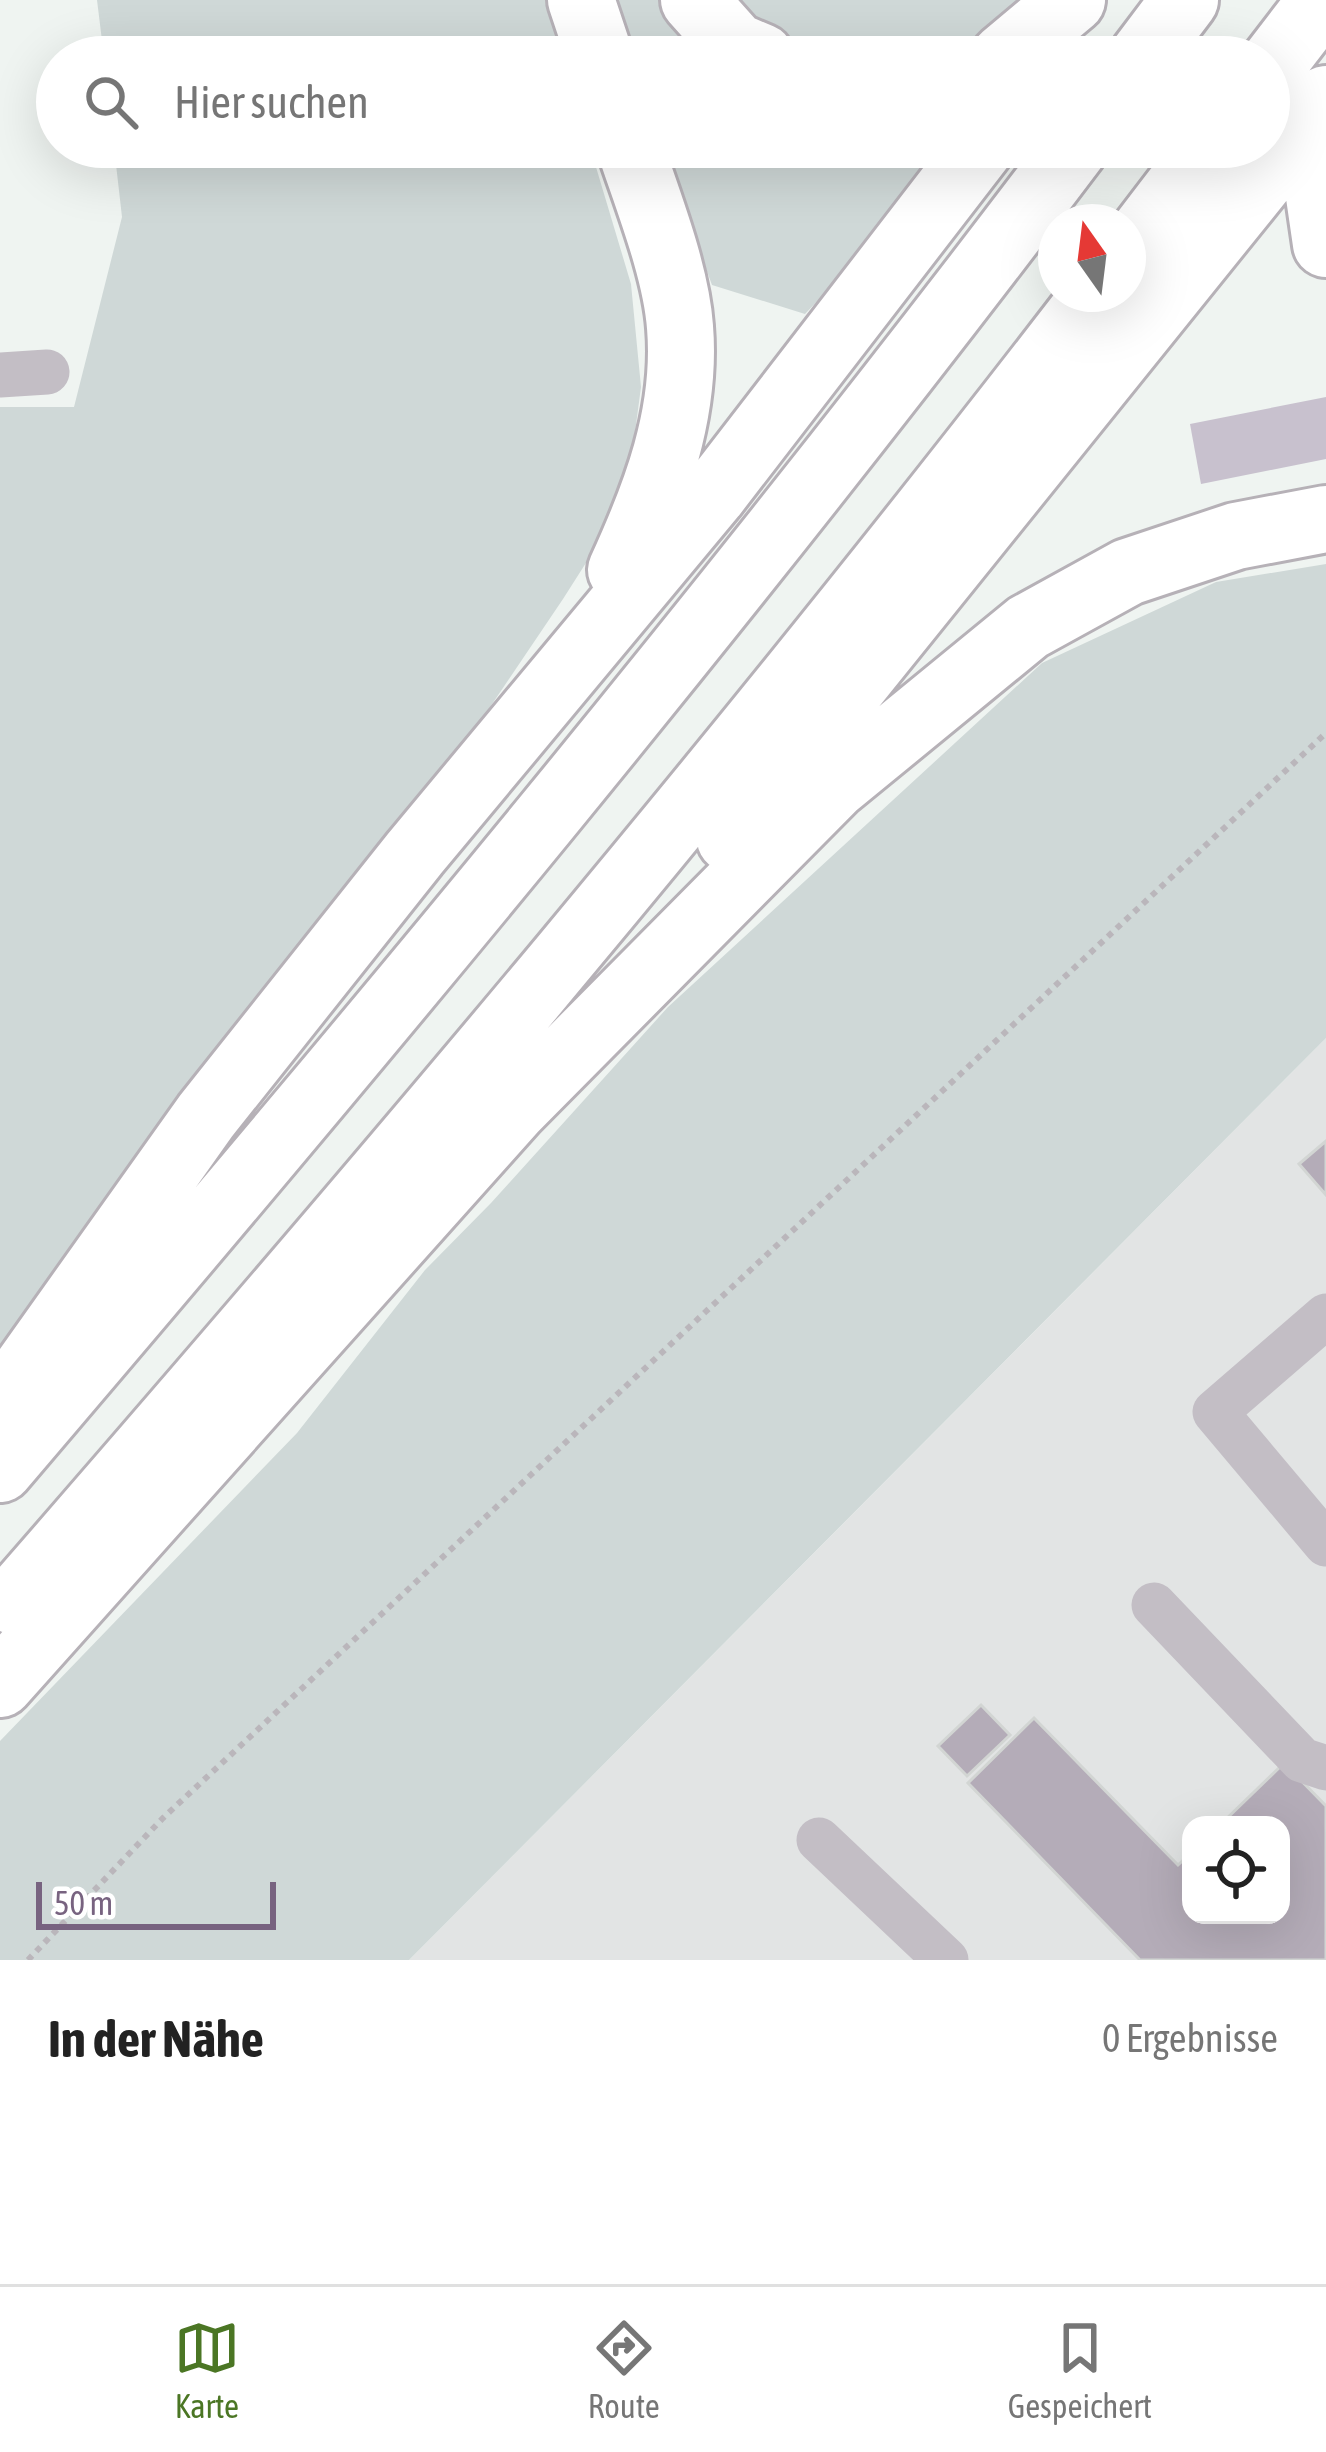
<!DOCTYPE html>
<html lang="de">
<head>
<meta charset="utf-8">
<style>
	:root { --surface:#fff; --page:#f2f2f2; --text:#222; --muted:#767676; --line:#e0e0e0; --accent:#4b7624 }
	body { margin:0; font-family:"Asap Condensed",sans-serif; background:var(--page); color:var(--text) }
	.controls { position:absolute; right:36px; bottom:36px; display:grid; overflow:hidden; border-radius:24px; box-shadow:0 12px 48px #0002 }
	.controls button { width:108px; height:108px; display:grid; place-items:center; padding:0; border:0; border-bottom:3px solid var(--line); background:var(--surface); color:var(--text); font:60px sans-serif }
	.compass { position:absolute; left:1038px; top:204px; width:108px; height:108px; border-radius:50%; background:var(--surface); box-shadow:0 12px 48px #0002; rotate:346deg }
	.scale { position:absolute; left:36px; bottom:30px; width:240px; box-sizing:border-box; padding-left:12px; border:6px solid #786380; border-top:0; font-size:33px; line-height:42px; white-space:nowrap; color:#786380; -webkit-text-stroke:9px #fff; paint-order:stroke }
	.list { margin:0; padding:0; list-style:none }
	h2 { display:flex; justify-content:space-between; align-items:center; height:156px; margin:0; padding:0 48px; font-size:51px }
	h2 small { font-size:39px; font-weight:400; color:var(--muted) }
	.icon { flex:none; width:66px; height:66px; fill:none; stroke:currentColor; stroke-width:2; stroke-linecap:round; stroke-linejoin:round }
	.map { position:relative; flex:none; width:1326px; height:1960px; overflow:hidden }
	.search { position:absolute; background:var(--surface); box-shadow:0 12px 48px #0002; left:36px; right:36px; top:36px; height:132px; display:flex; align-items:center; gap:30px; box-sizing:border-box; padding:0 42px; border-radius:66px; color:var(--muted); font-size:45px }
	.sheet { height:324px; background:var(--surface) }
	nav { display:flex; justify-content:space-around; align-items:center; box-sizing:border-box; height:168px; border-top:3px solid var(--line); background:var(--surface); font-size:33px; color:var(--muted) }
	nav a { display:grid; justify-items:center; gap:6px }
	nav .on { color:var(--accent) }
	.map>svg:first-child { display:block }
	.built { fill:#e2e4e4; fill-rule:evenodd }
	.green { fill:#cfd8d7 }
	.water { fill:#c8c1ce }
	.building { fill:#b4acb8; stroke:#d2d5d3; stroke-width:3 }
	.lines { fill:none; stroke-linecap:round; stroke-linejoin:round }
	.highway-casing { stroke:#b6b1b7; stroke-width:72 }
	.path { stroke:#bab6bb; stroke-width:6; stroke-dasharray:6 6; stroke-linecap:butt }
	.minor { stroke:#c3bec5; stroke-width:45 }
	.highway { stroke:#fff; stroke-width:66 }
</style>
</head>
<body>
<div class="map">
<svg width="1326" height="1960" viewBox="0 0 1326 1960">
	<rect width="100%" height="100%" fill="#eff4f1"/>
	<path class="built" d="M1326,1038V1960H409L1028,1338ZM1191,1825H1281V1915H1191Z"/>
	<path class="green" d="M97,0H553L566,57H104Z
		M601,0H662L708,57H625Z
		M718,0H1042L1008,32L942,57H808L732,16Z
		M114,147H590L631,284L641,387L626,500L563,599L244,1071L0,1381V407H74L122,217Z
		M661,147H942L903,211L805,314L712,285Z
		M1326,564V1038L409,1960H0V1741L297,1433L425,1270L491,1203L668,1007L1042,663L1216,582Z"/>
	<path class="water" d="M1326,397V459L1201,484L1190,424Z"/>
	<path class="building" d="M1326,1141V1195L1299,1164Z
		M981,1705L1010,1735L967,1776L938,1746Z
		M1034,1718L1178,1865L1191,1853V1915H1281V1825H1220L1284,1763L1326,1806V1960H1140L968,1783Z"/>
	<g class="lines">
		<defs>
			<path id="highway" d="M581,0L600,57
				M694,0L735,46L761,57
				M1004,57L1072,0
				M1142,57L1185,0
				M1269,69L1322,0
				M1326,168L1319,196L1326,244
				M1128,253L1209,147
				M621,570C656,494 687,413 680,327C676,271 648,201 630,147
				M730,839L1326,99
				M0,1406L206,1116L415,853L713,495L981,147
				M0,1469C369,1037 732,601 1075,147
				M14,1601C385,1175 752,742 1096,294
				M0,1684L514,1109L834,786L1028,627L1128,572L1236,536L1326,519"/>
		</defs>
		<use href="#highway" class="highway-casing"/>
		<path class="path" d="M28,1960L163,1818L1326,733"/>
		<path class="minor" d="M0,375L47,372
			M1326,1316L1215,1412L1326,1544
			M1154,1605L1302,1760L1326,1768
			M819,1840L946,1960"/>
		<use href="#highway" class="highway"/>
	</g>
</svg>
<div class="controls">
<button><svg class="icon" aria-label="locate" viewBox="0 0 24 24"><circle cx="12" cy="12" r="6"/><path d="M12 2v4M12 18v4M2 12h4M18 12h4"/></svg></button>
</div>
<svg class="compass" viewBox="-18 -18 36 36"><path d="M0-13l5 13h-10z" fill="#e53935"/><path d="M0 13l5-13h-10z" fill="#767676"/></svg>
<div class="scale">50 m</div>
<div class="search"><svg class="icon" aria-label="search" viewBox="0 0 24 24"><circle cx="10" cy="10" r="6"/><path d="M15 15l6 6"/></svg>Hier suchen</div>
</div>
<section class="sheet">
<h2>In der Nähe<small>0 Ergebnisse</small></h2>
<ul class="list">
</ul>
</section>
<nav>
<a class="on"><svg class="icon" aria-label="map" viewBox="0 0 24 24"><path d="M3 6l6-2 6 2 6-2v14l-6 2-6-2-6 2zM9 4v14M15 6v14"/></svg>Karte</a>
<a><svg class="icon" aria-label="directions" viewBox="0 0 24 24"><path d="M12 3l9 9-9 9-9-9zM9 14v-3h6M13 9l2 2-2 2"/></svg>Route</a>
<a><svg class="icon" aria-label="saved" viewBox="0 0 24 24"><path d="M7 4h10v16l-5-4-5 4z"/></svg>Gespeichert</a>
</nav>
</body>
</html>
